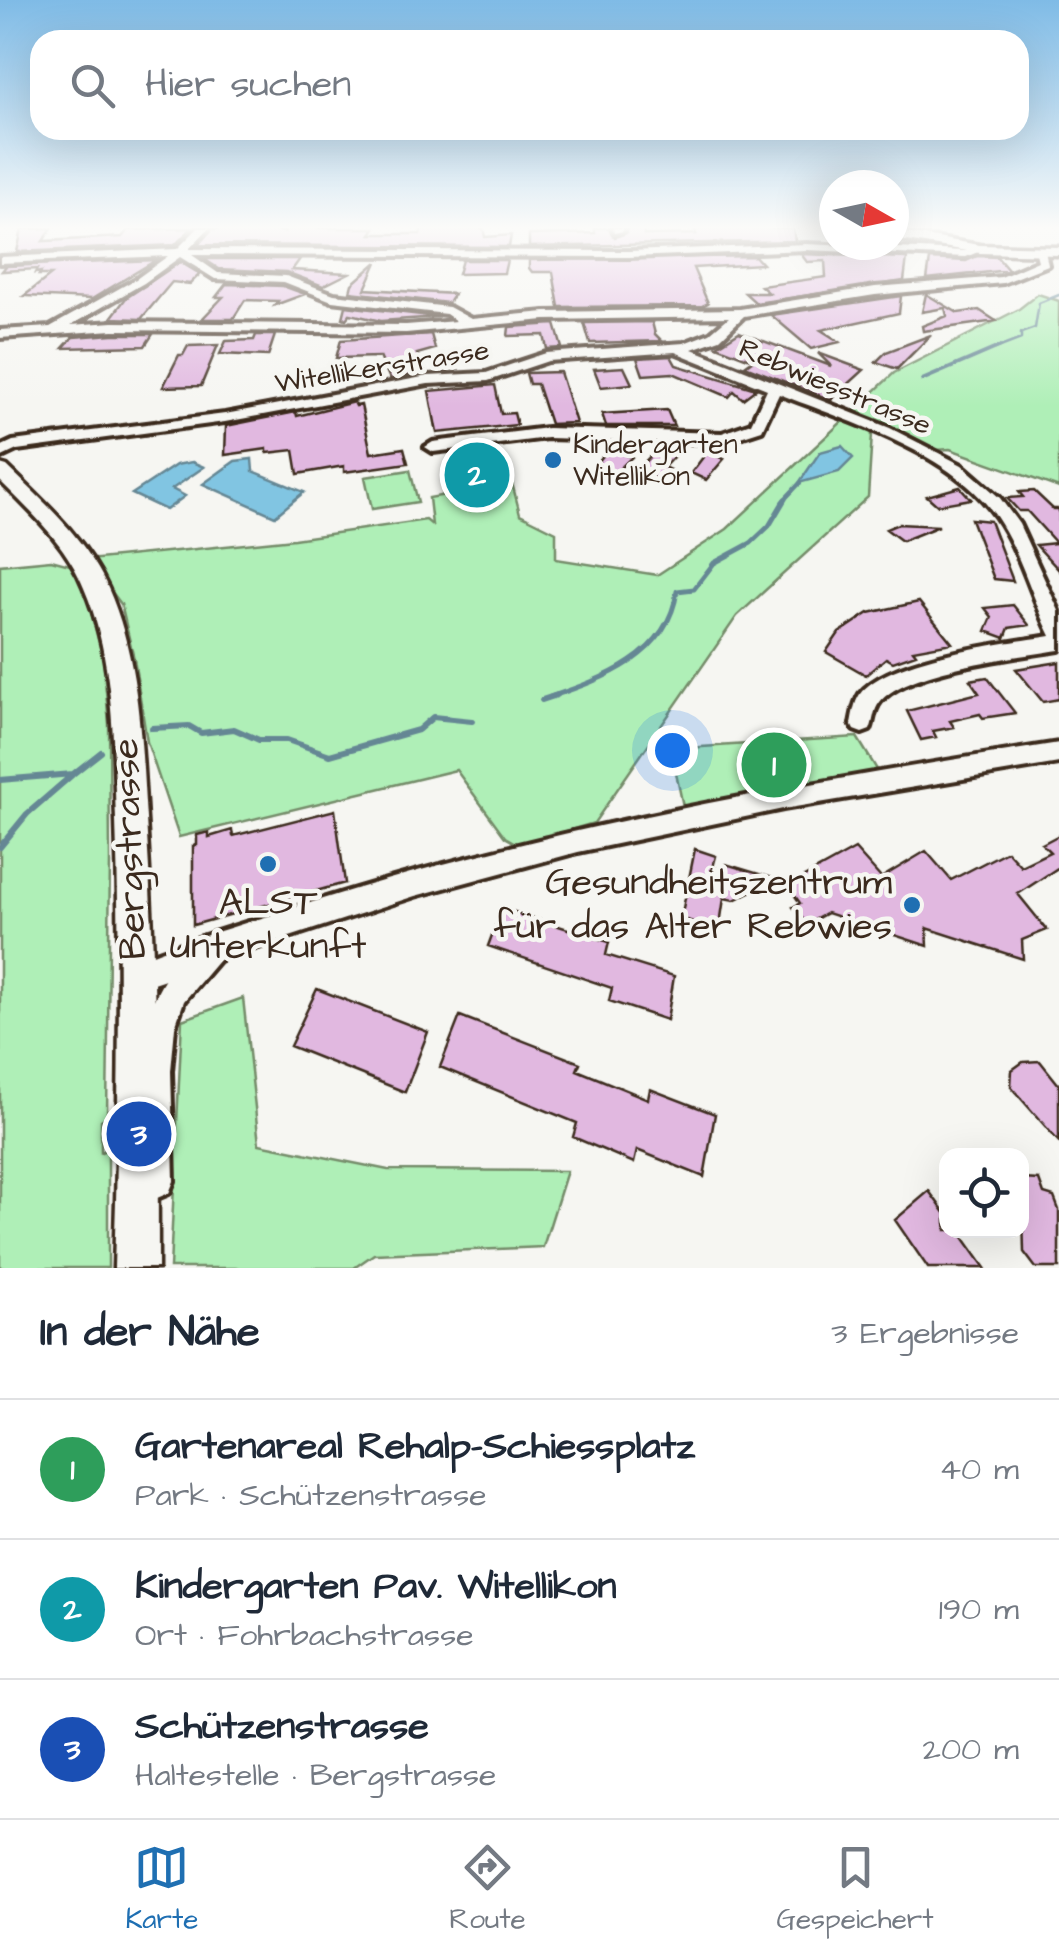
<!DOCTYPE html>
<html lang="de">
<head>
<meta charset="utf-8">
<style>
	:root { --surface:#fff; --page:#f2f2f3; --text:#1f2937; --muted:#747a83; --line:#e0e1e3; --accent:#1f6fb2 }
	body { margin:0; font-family:"Architects Daughter",sans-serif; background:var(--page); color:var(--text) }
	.controls { position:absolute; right:30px; bottom:30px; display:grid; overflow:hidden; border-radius:20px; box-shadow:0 10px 40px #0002 }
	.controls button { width:90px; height:90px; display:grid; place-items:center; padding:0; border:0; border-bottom:2px solid var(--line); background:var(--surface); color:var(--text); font:50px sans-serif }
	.compass { position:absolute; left:819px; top:170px; width:90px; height:90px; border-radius:50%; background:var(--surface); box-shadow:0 10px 40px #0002; rotate:99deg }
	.you { position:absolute; left:672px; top:750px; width:35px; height:35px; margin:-25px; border:8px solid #fff; border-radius:50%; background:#1a73e8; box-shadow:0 0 0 15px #1a73e833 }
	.badge { display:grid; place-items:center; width:65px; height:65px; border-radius:50%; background:var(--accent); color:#fff; font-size:32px; font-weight:700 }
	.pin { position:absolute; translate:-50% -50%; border:5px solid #fff; box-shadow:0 2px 10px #0006 }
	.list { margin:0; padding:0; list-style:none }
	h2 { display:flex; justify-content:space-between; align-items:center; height:130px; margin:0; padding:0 40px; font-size:42px }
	h2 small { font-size:32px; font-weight:400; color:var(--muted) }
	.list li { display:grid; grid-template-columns:65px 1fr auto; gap:30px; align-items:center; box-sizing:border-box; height:140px; padding:0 40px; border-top:2px solid var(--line) }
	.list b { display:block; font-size:38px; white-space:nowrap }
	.list p { margin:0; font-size:32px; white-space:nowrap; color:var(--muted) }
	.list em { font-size:32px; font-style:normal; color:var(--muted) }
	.icon { flex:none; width:55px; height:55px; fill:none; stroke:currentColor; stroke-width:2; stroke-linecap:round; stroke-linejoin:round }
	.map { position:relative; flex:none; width:1059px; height:1268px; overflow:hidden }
	.search { position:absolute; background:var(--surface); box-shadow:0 10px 40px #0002; left:30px; right:30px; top:30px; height:110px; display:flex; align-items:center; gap:25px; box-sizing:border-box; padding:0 35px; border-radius:30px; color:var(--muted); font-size:38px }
	.sheet { height:550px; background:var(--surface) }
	nav { display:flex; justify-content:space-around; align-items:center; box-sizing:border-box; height:140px; border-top:2px solid var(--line); background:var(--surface); font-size:28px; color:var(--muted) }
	nav a { display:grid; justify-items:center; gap:5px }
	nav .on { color:var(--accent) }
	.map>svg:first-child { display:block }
	.green { fill:#afefb7; stroke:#758c6a; stroke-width:2.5 }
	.water { fill:#81c5e2; stroke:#658794; stroke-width:2.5 }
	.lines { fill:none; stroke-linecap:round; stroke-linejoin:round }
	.stream-far3 { stroke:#658794; stroke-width:2.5 }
	.stream-far2 { stroke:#658794; stroke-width:4 }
	.stream-far1 { stroke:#658794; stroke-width:5 }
	.stream { stroke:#658794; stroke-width:6 }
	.building { fill:#e1b8e0; stroke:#3b2a1e; stroke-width:2.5 }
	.minor-casing { stroke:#3b2a1e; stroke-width:8 }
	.major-casing { stroke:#3b2a1e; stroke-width:7 }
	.minor { fill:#f6f6f2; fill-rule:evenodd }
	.major { fill:#f6f6f2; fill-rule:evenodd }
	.poi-dot { fill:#1f6fb2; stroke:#f6f6f2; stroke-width:4 }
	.labels { text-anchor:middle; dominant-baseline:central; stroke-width:9; stroke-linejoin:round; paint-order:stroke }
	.far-street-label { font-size:28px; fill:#3b2a1e; stroke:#f6f6f2 }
	.far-poi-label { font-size:28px; fill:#3b2a1e; stroke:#f6f6f2; text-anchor:start }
	.near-street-label { font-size:38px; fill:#3b2a1e; stroke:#f6f6f2 }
	.near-poi-label { font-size:38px; fill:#3b2a1e; stroke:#f6f6f2; text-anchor:end }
</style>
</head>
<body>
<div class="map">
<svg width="1059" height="1268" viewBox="0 0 1059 1268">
	<rect width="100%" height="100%" fill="#f6f6f2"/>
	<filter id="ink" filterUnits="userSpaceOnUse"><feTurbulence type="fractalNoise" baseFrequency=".01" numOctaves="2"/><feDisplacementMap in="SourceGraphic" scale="20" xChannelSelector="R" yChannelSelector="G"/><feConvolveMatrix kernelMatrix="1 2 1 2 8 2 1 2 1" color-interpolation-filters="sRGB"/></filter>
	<g filter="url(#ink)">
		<path class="green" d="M1038,294L1059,301V488L950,449L937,450L884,428L872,434L868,497L737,616L594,823L519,845L505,837L456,770L179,837L147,742L134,659L121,604L88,560L294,539L426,520L432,525L429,498L512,483L520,514L556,532V559L657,575L727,529L894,373L1019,309Z
			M410,470L418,502L372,509L365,477Z
			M51,560L70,565L82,577L103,659L109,724L110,859L107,1116L101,1120V1152L108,1149V1268H0V565Z
			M857,737L884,781L685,816L671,749Z
			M243,998L259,1144L388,1170L567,1171L543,1247L374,1254L354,1268H170L182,1020Z"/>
		<path class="water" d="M842,446L853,458L839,472L799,483L820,452Z
			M252,459L253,471L304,492L275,516L203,484L235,461Z
			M192,462L204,467L172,489L185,496L166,510L132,494L176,465Z"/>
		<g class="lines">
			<path class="stream-far3" d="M995,349L1021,339V333L1035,328L1039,303L1059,295"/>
			<path class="stream-far2" d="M922,380L1001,346
				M782,502L800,483"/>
			<path class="stream-far1" d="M550,697C603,679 668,656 677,591L694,589L714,563L751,543L769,526L785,499"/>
			<path class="stream" d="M542,700L557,695
				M152,728L189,726L201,733L234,729L259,740H287L330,755L418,730L433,717L472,721
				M0,780L73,774L101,752
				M0,847L27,814L72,775"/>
		</g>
		<path class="building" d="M52,228L43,241L122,237L128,230L192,228L175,245L17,252L22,229Z
			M265,228L284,232L287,228H375L371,234H420L422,228H483L485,237L511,235L509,247L198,245L212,229Z
			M595,228H609L615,237L626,233L627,228H643L644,235L696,234L695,228H793L795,241L529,247V235L595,233Z
			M801,254L907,258L904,281L756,303L745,293H769L761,286L826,277L825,261L807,262Z
			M755,256L762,264L693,268L708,303L702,306L559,307L553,272H532L529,268V260Z
			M977,256L997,257L1008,270L927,279L930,259L966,261Z
			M204,259H300L292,270L349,273L323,286L286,272L219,269Z
			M156,260L92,299L24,296L51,275H39L41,272L35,273L37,269L2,271L6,266Z
			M462,260H507L504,273L458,274Z
			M180,262L200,274L190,284L172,282L141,319L111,318L126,298Z
			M377,262L365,289L454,294L448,303L350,292L352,284Z
			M226,284L283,286L305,294L275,305L278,301L245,300L233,319H202L223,297H216Z
			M926,294L958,313L979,310L996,321L923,331L922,326L947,316L945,308L922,312Z
			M901,296L899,313L821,330L840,342L811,349L771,315Z
			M346,306L438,317L381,321L350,314L346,319L343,318Z
			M652,322L655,334L662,341L590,343L584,323Z
			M555,324L562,348L547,349L544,335L508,336L509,327Z
			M739,332L831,366L818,353L864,370L831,400L745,366L753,360L717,346Z
			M113,334H153L145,346L63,348L73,337Z
			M431,334L435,349L417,354L427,372L390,379L380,357L336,358L341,340Z
			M256,335H275L268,356L220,354L226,341L254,340Z
			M931,335L897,369L876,362L886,352Z
			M218,345L201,386L163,387L179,355H183L188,346Z
			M671,356L676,365L756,389L743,399L734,391L729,397L673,373L643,375L637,358Z
			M624,367L632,384L601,387L594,369Z
			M560,372L576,423L550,424L537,384H529L526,373Z
			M495,385L501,414L514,413L517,425L437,433L429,391Z
			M354,402L356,406L361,405L371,453L404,448L408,463L344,472V466L298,474L294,450L267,453V449L225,455L226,426L296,412L297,416Z
			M667,410L674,426H606L602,414Z
			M609,448L632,457L610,478L591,471Z
			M658,448L675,455L664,467L672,471L662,481L636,471Z
			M707,452L724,459L706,480L691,473Z
			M495,466L500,478L458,485L454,473Z
			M960,487L971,499L937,505L927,496Z
			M1034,491L1053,509H1059V570L1036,545L1056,543L1027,511H1019L1007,498L1023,497L1019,492Z
			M971,519L990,521L1013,581L994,579Z
			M898,524L939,526L902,541L886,529Z
			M919,602L952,643L913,650L916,654L893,662L886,658L866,675L826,652L839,633L869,613Z
			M1013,605L1029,625L1009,628L1005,638L986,631L992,617L985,608Z
			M1059,662V699L1043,702L1016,669Z
			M987,677L1015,713L983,718L980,714L950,721L954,727L933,731L936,737L921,740L907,711L979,693L970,680Z
			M335,810L345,883L193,925V846L197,845V835L209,832V837L232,830L233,836Z
			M1059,835V867L1018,894L1047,930L1022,940L1023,959L927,928L928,946L827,913L807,924L793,907L800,903L788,886L855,849L881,878L926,851L951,880L1007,851L1021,866L1050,852L1042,844Z
			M695,849L716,856L712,871L726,864L776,879L734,900L724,898L719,931L681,918Z
			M502,908L609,942L606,955L674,976L667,1020L609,1001L612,988L488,946Z
			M317,989L428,1032L405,1092L290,1046Z
			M460,1016L580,1063L577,1070L648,1099L650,1089L715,1114L704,1177L637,1150L634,1163L573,1137L577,1123L440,1067Z
			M1040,1061L1059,1085V1142L1011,1087L1012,1070L1023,1062Z
			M1022,1179L1039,1180L1044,1194L1054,1197L1059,1210V1268H1036L1024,1252Z
			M929,1191L946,1214V1230H958L985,1268H928L895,1220Z"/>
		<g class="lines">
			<defs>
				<path id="minor" d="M198,228H209L189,249L629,251L806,244L965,251L980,246L985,249L966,257L806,250L629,257L192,255L218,273L286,276L334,294L449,307L471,319L545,312L740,309L875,287L1001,277L1038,261L1036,253L1045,251L1048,265L1003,283L875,295L744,316L720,339L692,349L890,428L962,465L1000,498L1019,524L1059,611V650C1017,657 907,669 880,702C873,710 874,721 870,730L862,733L854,730L851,724C853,714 854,703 860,694C888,657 1005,643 1051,636C1033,600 1022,558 1001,524C959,454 850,422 779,394L762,430L722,443L547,438L433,452L425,447L433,442L547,428L722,433L751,423L767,389L675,352L548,361L488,381L428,384L225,422L17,450L0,458V447L13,441L225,414L428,376L486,373L546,353L684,343L710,333L729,317L545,320L406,333L113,330L0,338V330L50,327L136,279L168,256L0,263V257L177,249ZM180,257L215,279L284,282L332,301L446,314L456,321L406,325L113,322L71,325L144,283Z
					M613,228H623V231L614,233Z
					M1059,743V763L783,809L578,852L415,896L219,960L184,1001L175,1027L171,1071L174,1181L169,1193L157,1198L145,1193L140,1181C141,1115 128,1037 165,979L135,989L125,985L121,975L125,965C181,942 240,925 297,907C546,827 801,783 1059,743Z"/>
				<path id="major" d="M894,231L980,245L1059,247V255L980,253L894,239Z
					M0,464L7,466C45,503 86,539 108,588C140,660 141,742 146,819C156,969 158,1118 158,1268H114C119,1119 121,969 116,820C113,743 115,660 84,588C67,545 32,513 0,481Z"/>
			</defs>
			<use href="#minor" class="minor-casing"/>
			<use href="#major" class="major-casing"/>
			<use href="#minor" class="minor"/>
			<use href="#major" class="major"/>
		</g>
	</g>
	<linearGradient id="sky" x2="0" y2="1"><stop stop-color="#7fbbe6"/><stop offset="0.56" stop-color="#fbfbf9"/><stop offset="1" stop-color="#fbfbf9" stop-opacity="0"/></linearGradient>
	<rect width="1059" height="406" fill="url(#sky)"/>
	<g class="poi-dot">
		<circle cx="553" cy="460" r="10"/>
		<circle cx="268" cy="864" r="10"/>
		<circle cx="912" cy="905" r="10"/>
	</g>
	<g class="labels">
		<g class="far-street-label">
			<text transform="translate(382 367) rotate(-9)">Witellikerstrasse</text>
			<text transform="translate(835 387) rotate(23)">Rebwiesstrasse</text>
		</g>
		<g class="far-poi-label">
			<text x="573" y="444">Kindergarten<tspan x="573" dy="32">Witellikon</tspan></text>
		</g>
		<g class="near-street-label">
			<text transform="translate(130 849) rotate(-92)">Bergstrasse</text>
		</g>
		<g class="near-poi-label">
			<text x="892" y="883">Gesundheitszentrum<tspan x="892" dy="44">für das Alter Rebwies</tspan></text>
			<text x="268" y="903" text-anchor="middle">ALST<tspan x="268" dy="44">Unterkunft</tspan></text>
		</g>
	</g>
</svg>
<div class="controls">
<button><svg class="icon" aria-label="locate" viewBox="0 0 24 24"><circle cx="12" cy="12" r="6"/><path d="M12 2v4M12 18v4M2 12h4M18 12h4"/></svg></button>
</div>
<svg class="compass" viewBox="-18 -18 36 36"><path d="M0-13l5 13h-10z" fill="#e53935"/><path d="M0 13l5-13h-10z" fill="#747a83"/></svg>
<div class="you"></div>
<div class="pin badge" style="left:774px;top:765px;background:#2e9e5b">1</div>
<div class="pin badge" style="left:477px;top:475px;background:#0f9aa8">2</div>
<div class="pin badge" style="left:139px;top:1134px;background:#1a4fb4">3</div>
<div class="search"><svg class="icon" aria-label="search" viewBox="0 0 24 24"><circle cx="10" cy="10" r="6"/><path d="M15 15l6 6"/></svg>Hier suchen</div>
</div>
<section class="sheet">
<h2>In der Nähe<small>3 Ergebnisse</small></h2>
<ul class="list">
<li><span class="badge" style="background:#2e9e5b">1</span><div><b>Gartenareal Rehalp-Schiessplatz</b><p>Park · Schützenstrasse</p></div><em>40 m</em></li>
<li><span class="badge" style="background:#0f9aa8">2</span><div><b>Kindergarten Pav. Witellikon</b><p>Ort · Fohrbachstrasse</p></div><em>190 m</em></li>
<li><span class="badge" style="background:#1a4fb4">3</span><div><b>Schützenstrasse</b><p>Haltestelle · Bergstrasse</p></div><em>200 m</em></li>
</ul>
</section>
<nav>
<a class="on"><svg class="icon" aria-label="map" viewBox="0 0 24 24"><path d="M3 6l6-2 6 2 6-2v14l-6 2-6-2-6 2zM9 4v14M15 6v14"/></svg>Karte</a>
<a><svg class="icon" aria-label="directions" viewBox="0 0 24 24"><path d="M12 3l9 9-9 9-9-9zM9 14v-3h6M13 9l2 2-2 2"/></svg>Route</a>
<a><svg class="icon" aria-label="saved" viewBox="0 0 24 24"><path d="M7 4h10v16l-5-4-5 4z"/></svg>Gespeichert</a>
</nav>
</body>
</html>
